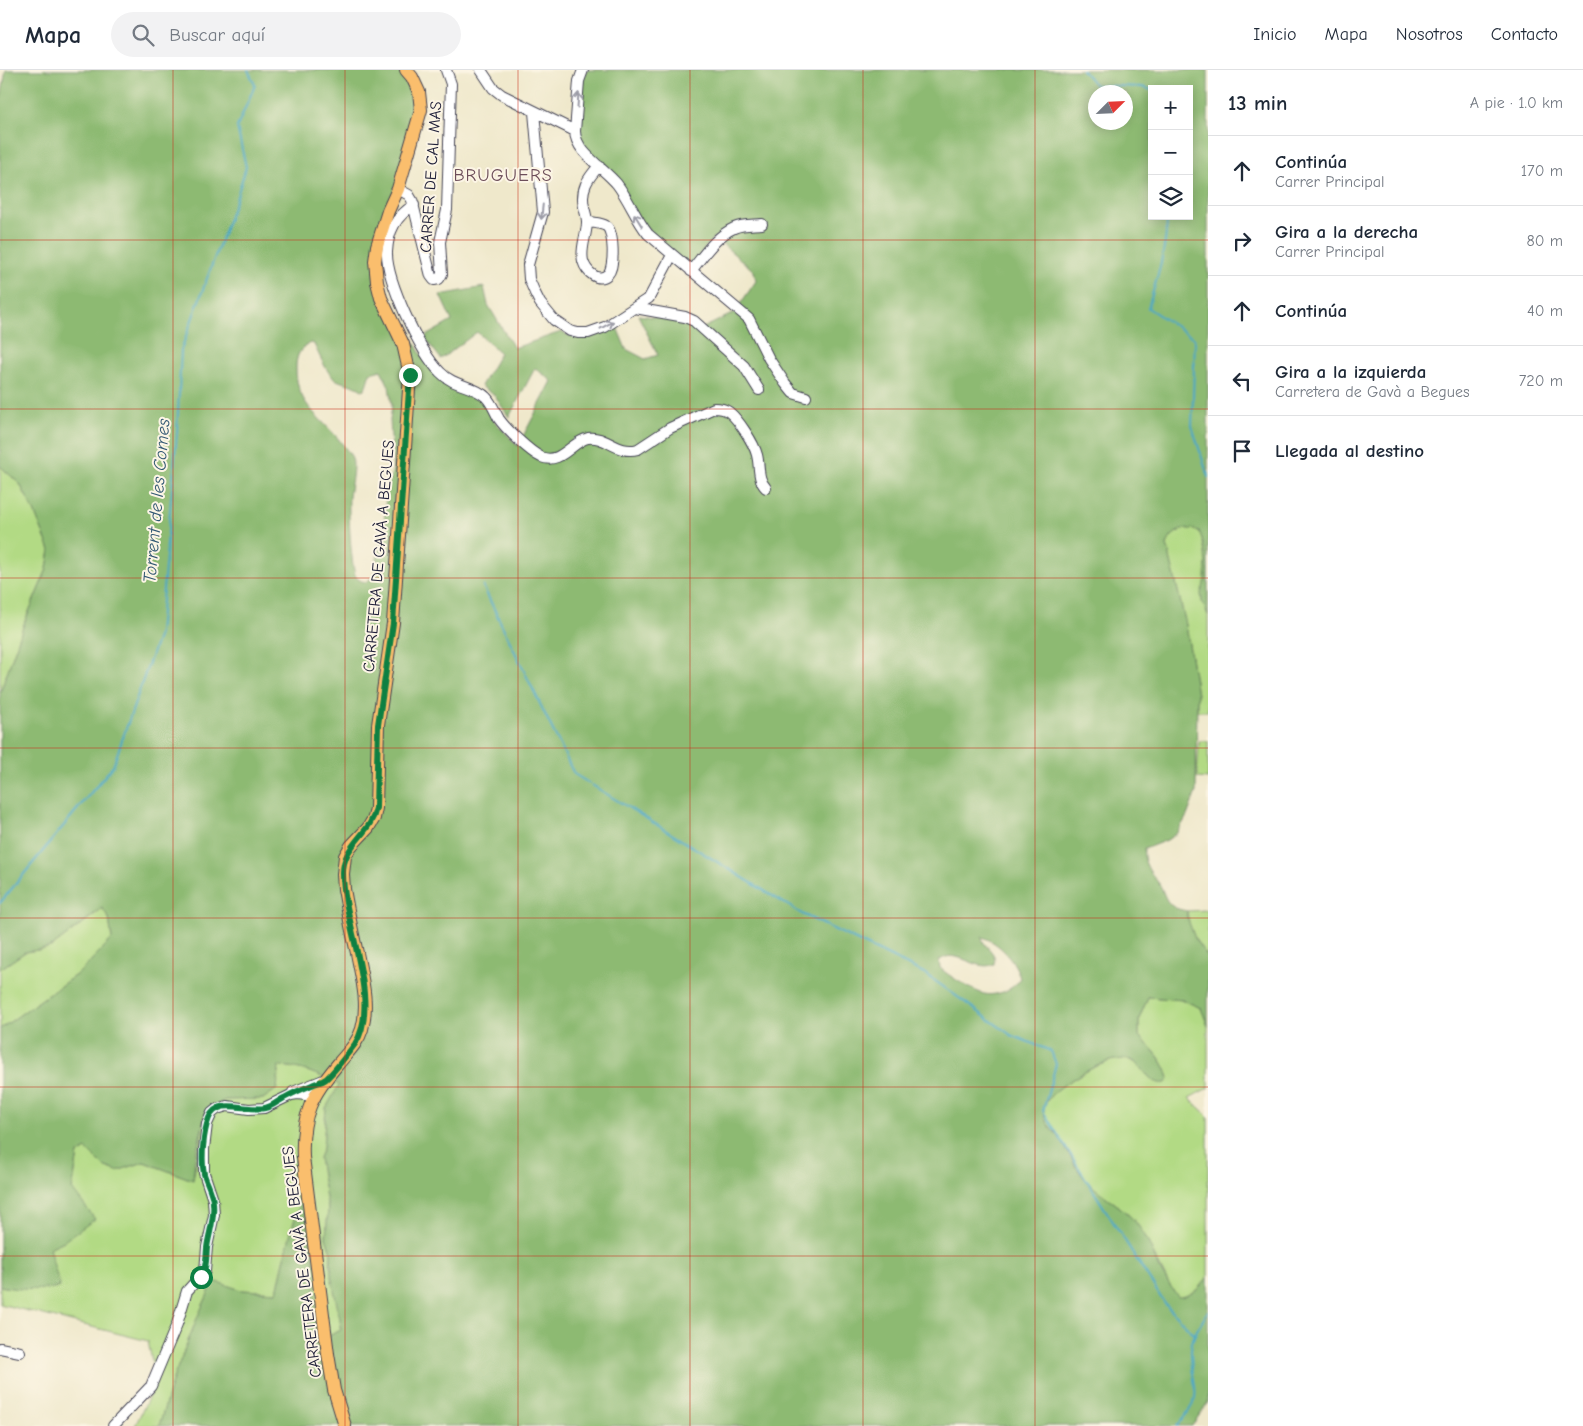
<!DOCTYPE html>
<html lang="es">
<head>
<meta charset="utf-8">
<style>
	:root { --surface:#fff; --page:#f2f2f3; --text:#1f2937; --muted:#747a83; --line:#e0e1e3 }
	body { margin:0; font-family:"Comic Neue",sans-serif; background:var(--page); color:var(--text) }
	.controls { position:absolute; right:15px; top:15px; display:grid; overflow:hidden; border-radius:0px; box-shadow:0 2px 12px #0003 }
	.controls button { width:45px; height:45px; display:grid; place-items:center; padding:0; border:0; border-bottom:1px solid var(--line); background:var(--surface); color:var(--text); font:25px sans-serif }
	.compass { position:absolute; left:1088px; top:15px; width:45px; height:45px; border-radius:50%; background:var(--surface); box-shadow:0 2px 12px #0003; rotate:66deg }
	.stop { position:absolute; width:15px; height:15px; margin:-11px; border:4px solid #0b8043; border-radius:50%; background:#fff }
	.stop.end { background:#0b8043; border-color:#fff; box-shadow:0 1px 5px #0008 }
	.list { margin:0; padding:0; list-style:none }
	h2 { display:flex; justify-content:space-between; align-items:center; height:65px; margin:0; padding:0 20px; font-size:21px }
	h2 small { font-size:16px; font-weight:400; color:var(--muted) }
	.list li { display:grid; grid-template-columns:32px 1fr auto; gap:15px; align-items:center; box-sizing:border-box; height:70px; padding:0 20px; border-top:1px solid var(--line) }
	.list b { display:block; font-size:19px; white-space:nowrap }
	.list p { margin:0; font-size:16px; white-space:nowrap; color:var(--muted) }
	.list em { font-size:16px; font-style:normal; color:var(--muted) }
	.icon { flex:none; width:28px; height:28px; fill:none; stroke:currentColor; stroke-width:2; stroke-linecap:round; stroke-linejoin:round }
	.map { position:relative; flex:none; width:1208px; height:1356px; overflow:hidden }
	header { display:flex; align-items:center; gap:30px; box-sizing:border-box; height:70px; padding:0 25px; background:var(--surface); border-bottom:1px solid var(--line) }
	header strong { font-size:24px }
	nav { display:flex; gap:28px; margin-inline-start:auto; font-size:18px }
	.search { width:350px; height:45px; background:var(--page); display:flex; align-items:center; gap:12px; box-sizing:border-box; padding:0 18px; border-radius:28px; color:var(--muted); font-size:19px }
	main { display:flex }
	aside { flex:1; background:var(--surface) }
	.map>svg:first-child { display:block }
	.green { fill:#b2da84; stroke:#6a7e60 }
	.forest { fill:#8dba72; stroke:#586e56; fill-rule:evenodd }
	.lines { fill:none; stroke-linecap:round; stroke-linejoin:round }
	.stream { stroke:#48a7c7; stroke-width:2 }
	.minor-casing { stroke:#414051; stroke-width:12 }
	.major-casing { stroke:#414051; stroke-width:14 }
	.minor { stroke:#fff; stroke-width:10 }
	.major { stroke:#fabe6d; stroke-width:12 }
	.oneway { stroke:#9c9ca7 }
	.route { stroke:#0b8043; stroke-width:6 }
	.grid { fill:none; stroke:#c8321e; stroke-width:1; stroke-opacity:0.55 }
	.labels { text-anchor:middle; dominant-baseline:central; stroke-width:4; stroke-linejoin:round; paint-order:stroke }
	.street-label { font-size:16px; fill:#22223b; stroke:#fcf5e5 }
	.neighbourhood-label { font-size:18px; letter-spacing:1px; fill:#6d4e5a; stroke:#fcf5e5 }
	.water-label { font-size:18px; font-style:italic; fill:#315773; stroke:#fcf5e5 }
</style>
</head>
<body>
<header>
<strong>Mapa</strong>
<div class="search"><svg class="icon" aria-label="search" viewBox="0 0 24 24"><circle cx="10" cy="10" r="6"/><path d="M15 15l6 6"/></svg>Buscar aquí</div>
<nav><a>Inicio</a><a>Mapa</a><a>Nosotros</a><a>Contacto</a></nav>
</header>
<main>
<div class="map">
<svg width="1208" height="1356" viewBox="0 0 1208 1356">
	<rect width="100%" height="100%" fill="#fcf5e5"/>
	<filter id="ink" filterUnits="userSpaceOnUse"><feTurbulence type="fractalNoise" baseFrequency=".02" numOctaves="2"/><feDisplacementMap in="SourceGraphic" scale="10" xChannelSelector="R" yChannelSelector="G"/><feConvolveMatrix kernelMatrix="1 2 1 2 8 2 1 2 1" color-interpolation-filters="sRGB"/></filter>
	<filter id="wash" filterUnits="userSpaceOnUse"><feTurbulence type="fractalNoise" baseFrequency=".0096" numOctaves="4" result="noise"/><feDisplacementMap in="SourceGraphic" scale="20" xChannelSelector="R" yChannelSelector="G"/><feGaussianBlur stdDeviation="1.12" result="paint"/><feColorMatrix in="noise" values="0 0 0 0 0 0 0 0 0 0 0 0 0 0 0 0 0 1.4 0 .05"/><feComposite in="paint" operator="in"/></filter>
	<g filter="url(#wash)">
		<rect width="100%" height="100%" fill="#efe8cb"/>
		<path class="green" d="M0,396L20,414L34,441L50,480L47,499L25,551L0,623Z
			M1192,458L1199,461C1206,476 1208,490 1207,507C1205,526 1200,527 1208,545V641H1197V625L1186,555L1167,475C1171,462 1180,460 1192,458Z
			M1199,671H1208V709L1197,708Z
			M103,838L109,848L112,870L80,902L0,959V899L25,882L44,879L53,876Z
			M1207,840L1208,841V887C1197,875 1188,857 1187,841Z
			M1148,927L1183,930L1201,938L1208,956V1018L1189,1028L1208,1046V1207C1199,1217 1193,1227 1178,1228C1160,1203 1152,1173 1132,1149C1121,1135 1102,1126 1089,1113C1074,1099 1068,1078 1056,1063C1052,1058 1048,1056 1046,1051C1044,1047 1042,1041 1043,1036C1048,1019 1109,985 1126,989C1137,991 1142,999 1149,1007L1169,1008C1164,990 1152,978 1139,966V949Z
			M279,996C302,997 319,1005 340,1015L326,1038L323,1078L319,1088L328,1139L326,1168L331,1182L330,1195L340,1249L341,1260L318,1271L316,1250L292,1157L277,1222L241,1220L214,1211L198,1246L173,1309L159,1356H135L156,1312L148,1271L0,1234V1216L11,1218L49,1178L64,1171L78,1084L86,1079L103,1096L117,1101L144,1092L193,1110L206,1041L225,1030L263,1029L277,1019Z"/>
		<path class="forest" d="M6,0H409L422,25L382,180V209L391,232L426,293L453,320L471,323L485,330L494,351L518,376L552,311L535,298L509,347L494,325L481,316L500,283L477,262L441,289L424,267L452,251L440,225L484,217L488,235L514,278L561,262C585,273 594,268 616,255L626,279L645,289L658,285L638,245L686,251L697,261L734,243L756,211L754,201L714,167L690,197L652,165L580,72L578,24L586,0H1208V545L1202,532L1201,523C1208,508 1207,478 1199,461C1186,456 1172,460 1167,475L1186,555L1197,625L1196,722L1187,746L1177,763L1167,770L1144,779C1142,791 1150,803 1157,811C1164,819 1163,829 1172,836C1176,839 1182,840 1187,841V847L1196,871L1208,887V956L1201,938L1183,930L1148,927L1139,949V966C1152,979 1164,990 1169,1008L1166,1013C1146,1017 1143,987 1123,989C1103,990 1080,1004 1064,1015C1050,1025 1037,1037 1048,1054C1051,1060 1056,1063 1060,1069C1069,1083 1076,1101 1089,1113C1105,1128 1127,1139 1140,1158C1149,1170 1153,1185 1160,1199C1165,1209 1172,1218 1178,1227C1193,1227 1199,1217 1208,1207V1332L1192,1356H159L173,1309L198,1246L214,1211L241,1220L277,1222L292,1157L303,1126L314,1193L318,1271L341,1260L340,1249L331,1206V1182L326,1168L328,1139L319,1088L323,1078L326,1038L339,1015C319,1005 302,997 279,996L277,1019L263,1029L225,1030L206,1040L195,1090L193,1110L144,1092L117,1101L103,1096L86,1079L78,1084L72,1119L95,1149L64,1171L49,1178L60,1217C41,1221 19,1220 0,1216V959L80,902L112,869L109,848L102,838L53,876L44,879L25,882L0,899V623L25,551L47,499L50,480L34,441L20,414L0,396V34ZM1152,19H1189V146H1152ZM1096,22H1126V52H1096ZM311,273L314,274C318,283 328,305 335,309C344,314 354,314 362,320L365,319L370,303L381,300L389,316L392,336L390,350L393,399L386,425L384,455L374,504L372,508L366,512C362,512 359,510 356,507C351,498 348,439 349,427C350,417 355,397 352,388C351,385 348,382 346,379C326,349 295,338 296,297C296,286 300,277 311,273ZM982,867C999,872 1017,892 1020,909C1013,920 994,928 981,923C970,919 949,906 940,898L939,891C955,876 977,903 994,894C998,881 983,878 982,867Z"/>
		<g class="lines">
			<path class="stream" d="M1082,0L1095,15L1142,17L1152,20
				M1167,146C1167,177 1157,209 1148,238L1195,269L1192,356L1208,407
				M483,516L574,704L802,844L924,903L1011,965L1051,981L1056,994L1043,1041L1165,1234L1194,1264
				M0,833L113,696L159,564L177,363L181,280L237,126L246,97L237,57L255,15L248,0
				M1177,1356C1208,1321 1191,1322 1191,1281C1191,1266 1201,1254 1208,1242"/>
		</g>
	</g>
	<g filter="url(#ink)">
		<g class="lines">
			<defs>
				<path id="minor" d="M481,0L493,18L502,25L575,61
					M583,0L579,11L575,61C575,82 604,98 617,114C629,130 636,149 648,164L749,249L769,289L785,313L793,323L806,327
					M534,42L543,142L528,195L529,209L535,223L540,233L554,250L570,261L578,263H588L605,257L649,228L672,185
					M398,119L409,125L412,130L431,206L434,210L439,209L442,204L440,172L447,140L449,73L451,14L446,0
					M414,135C396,146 388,161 387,182C386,210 420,282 440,302C454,317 474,315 486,327C492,333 495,342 499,349C506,359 530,382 541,387C561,395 571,372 588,368C606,365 617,385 638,379L670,358L714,338C720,338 725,339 729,342C738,349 754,373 757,385C760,396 757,409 766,418
					M587,151C593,153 601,153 606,156C614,160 615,197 608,204C598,214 586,201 583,191C580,178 587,165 587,152C587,147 585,142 584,137C580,119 588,108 599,96
					M691,201C703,186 716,166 734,158C743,154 753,155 762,154
					M635,238L685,247L694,251L744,296L759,320
					M293,1022L326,1009
					M0,1278L20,1282
					M113,1356L151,1316L177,1254L187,1221L205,1201L207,1177L214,1145L213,1130L204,1103V1079L207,1054L212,1043L217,1039L227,1036L249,1039L264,1038L291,1025L298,1024L312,1026L316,1025"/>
				<path id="major" d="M345,1356L334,1320L328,1284L303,1087C301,1045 312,1025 338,994C347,983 358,973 362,959C369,934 362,909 357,883C352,862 348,841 344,819L343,804L345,786L351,776L368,758L374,748L376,738L378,655L393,553L410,305L403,274L381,228L377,212L375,191L377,176L388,141L398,119L421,40L419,22L412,7L406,0"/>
			</defs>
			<use href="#minor" class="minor-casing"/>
			<use href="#major" class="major-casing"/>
			<use href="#minor" class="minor"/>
			<use href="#major" class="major"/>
		</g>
		<defs><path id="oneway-shaft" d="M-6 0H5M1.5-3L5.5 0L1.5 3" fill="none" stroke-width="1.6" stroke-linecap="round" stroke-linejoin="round" transform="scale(1.25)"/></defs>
		<g class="oneway">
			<use href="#oneway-shaft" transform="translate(578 30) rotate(-86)"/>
			<use href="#oneway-shaft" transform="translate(542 142) rotate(96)"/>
			<use href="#oneway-shaft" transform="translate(638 150) rotate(-122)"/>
			<use href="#oneway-shaft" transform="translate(607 255) rotate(-29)"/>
		</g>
	</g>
	<g class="lines" filter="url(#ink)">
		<path class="route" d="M201,1207C207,1197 206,1188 207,1178C209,1162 215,1149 213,1133C213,1123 207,1114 204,1104C201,1089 203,1063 209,1048C219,1026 247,1042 265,1038C272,1037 278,1031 284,1028C293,1023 302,1019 312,1015C316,1013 322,1012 326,1009C333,1003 349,982 355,974C382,933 343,852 343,804C342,775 371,764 376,738L378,655L393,553L410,305"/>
	</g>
	<path class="grid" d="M173,0V1356M345,0V1356M518,0V1356M690,0V1356M863,0V1356M1035,0V1356M0,170H1208M0,339H1208M0,508H1208M0,678H1208M0,848H1208M0,1017H1208M0,1186H1208"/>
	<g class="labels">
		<g class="street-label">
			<text transform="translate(431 107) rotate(-86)">CARRER DE CAL MAS</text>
			<text transform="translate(379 486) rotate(-85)">CARRETERA DE GAVÀ A BEGUES</text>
			<text transform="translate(302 1192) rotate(-97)">CARRETERA DE GAVÀ A BEGUES</text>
		</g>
		<g class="neighbourhood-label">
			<text x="503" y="105">BRUGUERS</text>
		</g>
		<g class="water-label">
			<text transform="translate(157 431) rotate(-85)">Torrent de les Comes</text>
		</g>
	</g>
</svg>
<div class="controls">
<button>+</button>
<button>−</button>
<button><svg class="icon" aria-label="layers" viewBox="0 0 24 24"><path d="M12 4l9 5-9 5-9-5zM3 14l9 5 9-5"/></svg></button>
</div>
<svg class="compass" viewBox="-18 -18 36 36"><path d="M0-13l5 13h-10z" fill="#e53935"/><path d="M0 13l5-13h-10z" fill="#747a83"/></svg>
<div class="stop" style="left:201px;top:1207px"></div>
<div class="stop end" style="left:410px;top:305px"></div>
</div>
<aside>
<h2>13 min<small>A pie · 1.0 km</small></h2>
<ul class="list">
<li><svg class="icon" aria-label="ahead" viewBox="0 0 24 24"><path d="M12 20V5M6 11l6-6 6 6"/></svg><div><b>Continúa</b><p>Carrer Principal</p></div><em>170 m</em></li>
<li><svg class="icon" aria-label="right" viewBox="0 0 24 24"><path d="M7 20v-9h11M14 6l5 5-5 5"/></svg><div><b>Gira a la derecha</b><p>Carrer Principal</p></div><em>80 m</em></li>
<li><svg class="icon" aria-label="ahead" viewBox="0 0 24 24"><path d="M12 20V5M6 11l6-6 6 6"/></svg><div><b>Continúa</b></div><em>40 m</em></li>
<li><svg class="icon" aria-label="left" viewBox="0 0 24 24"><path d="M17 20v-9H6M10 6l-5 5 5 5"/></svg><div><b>Gira a la izquierda</b><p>Carretera de Gavà a Begues</p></div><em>720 m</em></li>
<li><svg class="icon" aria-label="arrive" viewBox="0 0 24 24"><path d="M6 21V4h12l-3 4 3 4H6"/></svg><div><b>Llegada al destino</b></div></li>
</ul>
</aside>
</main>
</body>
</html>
